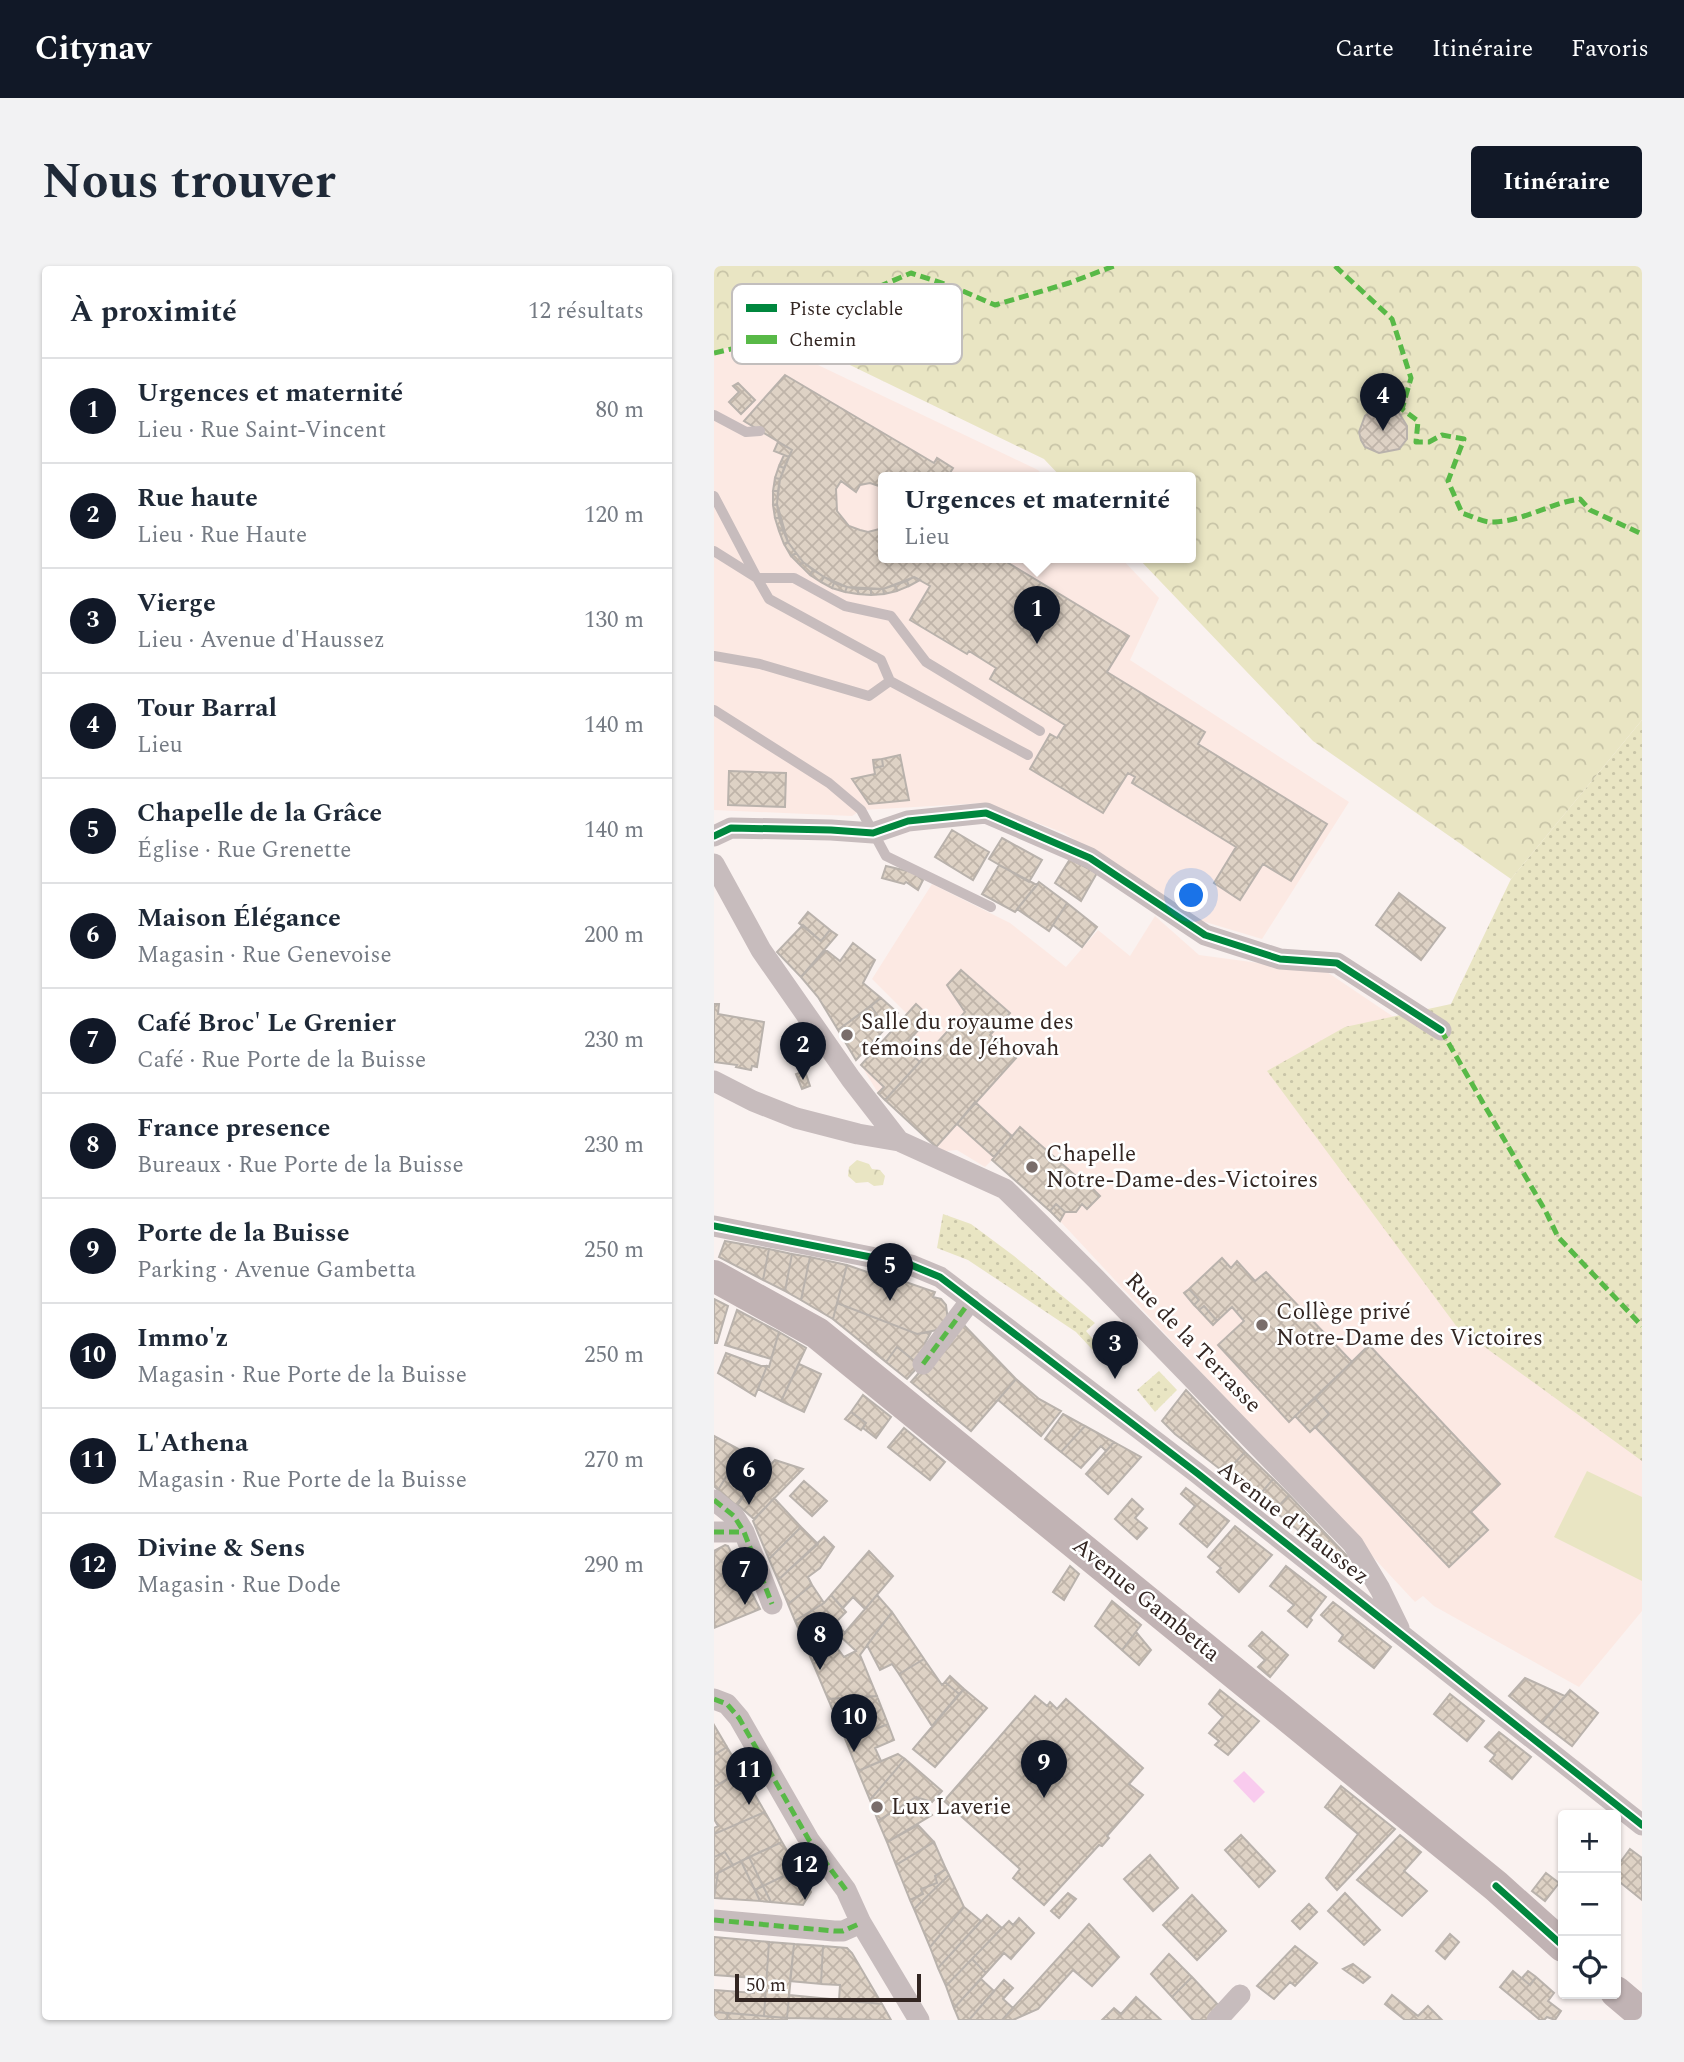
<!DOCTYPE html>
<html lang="fr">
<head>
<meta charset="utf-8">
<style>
	:root { --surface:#fff; --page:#f2f2f3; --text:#1f2937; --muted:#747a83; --line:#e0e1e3; --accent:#111827 }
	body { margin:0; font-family:Spectral,serif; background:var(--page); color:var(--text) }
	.controls { position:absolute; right:21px; bottom:21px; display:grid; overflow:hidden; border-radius:7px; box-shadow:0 2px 5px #0004 }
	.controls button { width:63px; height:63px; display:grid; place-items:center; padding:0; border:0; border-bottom:2px solid var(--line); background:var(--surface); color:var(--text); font:35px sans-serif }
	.scale { position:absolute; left:21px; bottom:18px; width:186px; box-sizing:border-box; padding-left:7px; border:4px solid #332622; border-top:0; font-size:19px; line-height:24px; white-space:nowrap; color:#332622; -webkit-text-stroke:5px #fff; paint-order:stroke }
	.you { position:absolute; left:478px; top:630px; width:24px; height:24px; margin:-18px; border:5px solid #fff; border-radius:50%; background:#1a73e8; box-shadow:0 0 0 10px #1a73e833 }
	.badge { display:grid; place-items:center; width:46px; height:46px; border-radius:50%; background:var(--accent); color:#fff; font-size:23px; font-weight:700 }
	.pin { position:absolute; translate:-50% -58px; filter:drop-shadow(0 2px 4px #0008) }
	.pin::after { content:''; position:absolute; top:37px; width:24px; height:21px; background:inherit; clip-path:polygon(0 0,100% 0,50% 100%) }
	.popup { position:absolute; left:164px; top:206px; width:318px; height:91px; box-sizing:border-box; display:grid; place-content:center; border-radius:7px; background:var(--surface); filter:drop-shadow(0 2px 5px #0005); font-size:23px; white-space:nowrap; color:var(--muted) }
	.popup b { font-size:26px; color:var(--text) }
	.popup::after { content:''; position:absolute; left:50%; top:100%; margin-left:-14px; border:14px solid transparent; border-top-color:var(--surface) }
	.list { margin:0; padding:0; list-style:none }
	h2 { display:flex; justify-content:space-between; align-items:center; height:91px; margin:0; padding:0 28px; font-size:30px }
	h2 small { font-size:23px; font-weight:400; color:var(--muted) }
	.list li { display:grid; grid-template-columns:46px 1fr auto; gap:21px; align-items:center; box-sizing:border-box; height:105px; padding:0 28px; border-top:2px solid var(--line) }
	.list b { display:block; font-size:26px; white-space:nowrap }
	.list p { margin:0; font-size:23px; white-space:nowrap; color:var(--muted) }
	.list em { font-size:23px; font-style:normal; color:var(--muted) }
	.icon { flex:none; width:38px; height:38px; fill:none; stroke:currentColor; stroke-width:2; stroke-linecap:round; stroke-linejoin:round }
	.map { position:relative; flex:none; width:928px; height:1754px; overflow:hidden; border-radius:7px }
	header { display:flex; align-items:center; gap:42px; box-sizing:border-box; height:98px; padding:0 35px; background:var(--accent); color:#fff }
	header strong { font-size:33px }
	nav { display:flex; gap:38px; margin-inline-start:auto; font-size:24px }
	.intro { display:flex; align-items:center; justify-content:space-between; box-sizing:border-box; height:168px; padding:0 42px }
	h1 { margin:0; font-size:49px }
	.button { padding:18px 32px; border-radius:7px; background:var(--accent); color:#fff; font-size:24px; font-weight:700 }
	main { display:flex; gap:42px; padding:0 42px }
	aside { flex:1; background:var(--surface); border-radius:7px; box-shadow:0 2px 5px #0004 }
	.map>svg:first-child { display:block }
	.built { fill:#fce9e3 }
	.grass { fill:url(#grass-dots) }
	.forest { fill:url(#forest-crowns) }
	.pitch { fill:#e9e5c3 }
	.water { fill:#f9cbee }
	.building { fill:url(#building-cross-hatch); stroke:#b9b2ac; stroke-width:2 }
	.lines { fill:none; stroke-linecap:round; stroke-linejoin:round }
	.lane { stroke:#c7bcbd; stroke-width:10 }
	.street { stroke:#c7bcbd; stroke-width:21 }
	.primary { stroke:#c1b3b4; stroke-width:32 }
	.quiet { stroke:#58b947; stroke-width:5; stroke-dasharray:10 5; stroke-linecap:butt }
	.cycleway-casing { stroke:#fff; stroke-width:11 }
	.cycleway { stroke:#00873e; stroke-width:7 }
	.poi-dot { fill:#796d6a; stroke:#fff; stroke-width:2.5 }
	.labels { text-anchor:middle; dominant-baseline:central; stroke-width:5; stroke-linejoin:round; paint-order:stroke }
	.poi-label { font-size:23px; fill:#332622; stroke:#fff; text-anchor:start }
	.street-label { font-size:23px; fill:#332622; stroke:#fff }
	.key { fill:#fff; stroke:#c2bebd; stroke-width:2 }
	.key-label { font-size:19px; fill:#332622 }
</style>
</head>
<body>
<header>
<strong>Citynav</strong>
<nav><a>Carte</a><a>Itinéraire</a><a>Favoris</a></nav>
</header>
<div class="intro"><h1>Nous trouver</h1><a class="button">Itinéraire</a></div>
<main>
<aside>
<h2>À proximité<small>12 résultats</small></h2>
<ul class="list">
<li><span class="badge">1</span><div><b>Urgences et maternité</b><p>Lieu · Rue Saint-Vincent</p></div><em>80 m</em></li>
<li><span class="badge">2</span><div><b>Rue haute</b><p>Lieu · Rue Haute</p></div><em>120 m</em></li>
<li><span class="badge">3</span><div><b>Vierge</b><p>Lieu · Avenue d'Haussez</p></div><em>130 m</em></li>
<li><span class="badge">4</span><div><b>Tour Barral</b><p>Lieu</p></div><em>140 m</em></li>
<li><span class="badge">5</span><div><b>Chapelle de la Grâce</b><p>Église · Rue Grenette</p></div><em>140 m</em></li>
<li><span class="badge">6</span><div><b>Maison Élégance</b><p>Magasin · Rue Genevoise</p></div><em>200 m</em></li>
<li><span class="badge">7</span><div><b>Café Broc' Le Grenier</b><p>Café · Rue Porte de la Buisse</p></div><em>230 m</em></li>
<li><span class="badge">8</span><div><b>France presence</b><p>Bureaux · Rue Porte de la Buisse</p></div><em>230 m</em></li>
<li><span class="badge">9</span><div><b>Porte de la Buisse</b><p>Parking · Avenue Gambetta</p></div><em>250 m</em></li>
<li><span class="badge">10</span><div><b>Immo'z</b><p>Magasin · Rue Porte de la Buisse</p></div><em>250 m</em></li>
<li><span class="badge">11</span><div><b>L'Athena</b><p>Magasin · Rue Porte de la Buisse</p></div><em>270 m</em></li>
<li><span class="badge">12</span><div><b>Divine &amp; Sens</b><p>Magasin · Rue Dode</p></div><em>290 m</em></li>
</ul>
</aside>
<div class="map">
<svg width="928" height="1754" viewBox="0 0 928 1754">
	<defs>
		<pattern id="grass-dots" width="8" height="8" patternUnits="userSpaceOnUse" patternTransform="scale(1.75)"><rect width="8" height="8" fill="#e9e5c3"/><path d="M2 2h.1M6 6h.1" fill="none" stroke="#c8c4a7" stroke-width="1.8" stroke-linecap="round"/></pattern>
		<pattern id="forest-crowns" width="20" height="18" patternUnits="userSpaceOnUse" patternTransform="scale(1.75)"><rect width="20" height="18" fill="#e9e5c3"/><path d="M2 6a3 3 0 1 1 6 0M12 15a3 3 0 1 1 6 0" fill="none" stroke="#c8c4a7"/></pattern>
		<pattern id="building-cross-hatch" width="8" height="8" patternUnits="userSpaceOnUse" patternTransform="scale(1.75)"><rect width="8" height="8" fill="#ded2c5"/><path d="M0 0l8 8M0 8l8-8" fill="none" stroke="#bfb4a9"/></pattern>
	</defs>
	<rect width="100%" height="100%" fill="#faf2f0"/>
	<path class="built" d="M12,55L324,204L331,212H169V292H407L445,332L416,394L635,536L548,673L488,655L350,567L271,537L148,544L138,550L0,544V62Z
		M218,618L296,657L352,701L384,664L416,690L441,650L485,689L613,706L693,760L928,1072V1345L865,1421L720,1340L709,1330L701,1336L346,955L278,894L271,901L243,884L231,885L222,881L164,827L147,799L193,748L158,713Z"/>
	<path class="grass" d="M928,454V1195L743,1061L553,805L631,761L737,738L797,613Z
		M229,948L257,958L300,990L381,1057L372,1065L393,1090L389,1095L362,1066L254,994L223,982Z
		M445,1105L463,1124L441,1146L423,1124Z"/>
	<path class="forest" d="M0,0H928V454L797,613L599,475L424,292H477V212H348L330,193L72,68L0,85Z
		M143,894L155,898L158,903L166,904L171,910L169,919L160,920L154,916L142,917L134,910L135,901Z"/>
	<path class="pitch" d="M873,1205L928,1231V1315L840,1271Z"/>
	<path class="water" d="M530,1505L551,1526L540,1537L519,1515Z"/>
	<path class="building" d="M71,109L220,197L223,192L239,202L236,207L243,212H169V227L165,220L156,217L146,219L142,226L127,215L122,223L123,245L135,260L146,264L154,266L169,262V292H286L415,370L393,406L491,466L484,478L613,558L577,615L549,598L526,634L500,617L522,581L418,517L421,511L414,507L389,547L316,503L336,468L343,472L351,459L276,413L282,402L255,385L253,388L196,354L216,320L200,311L169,323L133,321L110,311L89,296L74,276L63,238L66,213L78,184L30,155Z
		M24,117L41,134L27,148L15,136L25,126L19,120Z
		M667,144L685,147L693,160V173L685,183L665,187L651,181L647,174L645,166L651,150L658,145Z
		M64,176L78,184L75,191L60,185Z
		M70,189L75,191L70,202L65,200Z
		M65,200L70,202L66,213L61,212Z
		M61,212L66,213L64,225H59Z
		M59,225H64L63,238L59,239Z
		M63,238L65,252H61L59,239Z
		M61,252H65L69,264L65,265Z
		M69,264L74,276L70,278L65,265Z
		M74,276L82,287L77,290L70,278Z
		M82,287L89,296L86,299L77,290Z
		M89,296L99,304L96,309L86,299Z
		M99,304L110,311L107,316L96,309Z
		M110,311L120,317L118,322L107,316Z
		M200,311L206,314L195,320L193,315Z
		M193,315L195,320L183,325L181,319Z
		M120,317L133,321L131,326L118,322Z
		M181,319L183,325L170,328L169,323Z
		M133,321L144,323V328L131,326Z
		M144,323H157V329L144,328Z
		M157,323H169L170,328L157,329Z
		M186,489L195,534L155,538L138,513L161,508L160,502L169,500L168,493Z
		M168,493L169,500L160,502L159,494Z
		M15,505L72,507L71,541L14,539Z
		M238,564L275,586L259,614L221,591Z
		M288,572L328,594L315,616L275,593Z
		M356,593L383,607L367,635L341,617Z
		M285,599L323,619L301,646L268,628Z
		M172,600L198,606L209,614L204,624L192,616L190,618L168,612Z
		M325,616L353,637L335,665L303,643Z
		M685,627L731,662L707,694L662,659Z
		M353,637L383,661L368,681L339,659Z
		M94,646L116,664L107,675L85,657Z
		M89,659L107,675L116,664L123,669L87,711L63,686Z
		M139,677L161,694L149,717L167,732L124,764L104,731L87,711L112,684L126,695Z
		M247,704L296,747L276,769L302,792L222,881L171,834L251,746L233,719Z
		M167,732L184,747L172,762L157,740Z
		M0,738H5L4,748L50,756L43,801L38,800L37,804L22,801L23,799L0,796Z
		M202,738L216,751L189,781L206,796L171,834L164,827L170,821L147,799Z
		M157,740L172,762L142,794L124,764Z
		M91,805L96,820L88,823L82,808Z
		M261,836L298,870L280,891L243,858Z
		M306,861L363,911L366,907L379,919L377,921L386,930L373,943L368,938L362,946H351L342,938L336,945L278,894Z
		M342,938L351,946L346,955L336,945Z
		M11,975L55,983L49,1014L5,991Z
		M55,983L78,988L71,1025L49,1014Z
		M78,988L96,991L87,1034L71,1025Z
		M96,991L133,999L119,1053L87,1034Z
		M508,992L517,1002L523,995L541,1015L552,1006L638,1096L575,1156L504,1079L530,1055L518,1041L503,1055L490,1040L485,1044L480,1039L485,1034L475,1023Z
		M133,999L156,1007L157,1004L221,1026L219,1031L227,1033L232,1039L234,1055L228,1063L203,1068L123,1037Z
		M475,1023L485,1034L480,1039L470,1027Z
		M0,1033L14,1040L3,1077H0Z
		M123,1037L203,1068L217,1066L211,1077L214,1081L202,1096L183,1081L172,1096L119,1053Z
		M490,1040L503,1055L499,1059L485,1044Z
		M23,1044L65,1066L57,1093L11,1079Z
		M248,1057L302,1113L257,1165L197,1116Z
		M65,1066L92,1082L67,1135L44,1123L53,1100L55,1101Z
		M655,1079L786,1218L757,1246L774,1264L735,1301L601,1161L615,1148L601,1132Z
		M183,1081L202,1096V1103L193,1113L172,1096Z
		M12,1087L47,1100H53L41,1130L4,1107Z
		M85,1098L107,1108L90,1146L67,1135Z
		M302,1113L325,1133L347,1145L327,1170L284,1134Z
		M472,1124L531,1186L511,1207L461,1168L448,1155Z
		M149,1129L177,1151L162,1172L149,1162L152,1157L137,1146Z
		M601,1132L615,1148L596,1166L581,1150Z
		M137,1146L152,1157L147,1164L131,1153Z
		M349,1148L371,1160L347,1186L331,1173Z
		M371,1160L400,1176L392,1185L387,1180L367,1202L347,1186Z
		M190,1162L231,1196L216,1214L174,1181Z
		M0,1170L28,1185L4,1224L0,1220Z
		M400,1176L427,1191L394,1228L372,1208Z
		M28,1185L48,1196L38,1206L43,1209L23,1240L4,1224Z
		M531,1186L559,1213L543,1232L511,1207Z
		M61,1194L89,1203L40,1253L23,1238L43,1209L46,1210Z
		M559,1213L575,1229L560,1245L543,1232Z
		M90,1215L113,1235L98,1250L76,1230Z
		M472,1222L515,1255L493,1281L466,1258L481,1240L467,1228Z
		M575,1229L633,1290L626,1297L560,1245Z
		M60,1232L87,1261L55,1293L39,1255Z
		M418,1233L429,1243L421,1252L433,1262L423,1273L401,1253Z
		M521,1260L558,1289L525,1326L503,1306L507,1302L494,1291Z
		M87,1261L104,1278L64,1314L55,1293Z
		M110,1271L120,1281L106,1302L94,1311L98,1319L74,1338L64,1314Z
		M11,1279L14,1280L46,1343L0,1362V1285Z
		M155,1285L179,1310L151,1343L139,1331L129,1342L117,1329Z
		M356,1300L365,1308L350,1334L339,1326Z
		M572,1300L612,1331L596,1352L598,1354L593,1361L574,1345L580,1339L556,1320Z
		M98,1319L110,1337L81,1355L74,1338Z
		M117,1329L132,1346L122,1356L131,1367L98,1395L81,1355L110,1337Z
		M163,1329L178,1346L146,1389L163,1430L114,1433L98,1395L120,1378L130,1391L142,1385L127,1371Z
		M398,1335L427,1359L408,1384L381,1360Z
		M619,1336L677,1381L660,1402L625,1375L629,1369L607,1349Z
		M178,1346L210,1393L185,1408L178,1398L166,1404L153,1379Z
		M422,1366L437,1384L425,1399L408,1384Z
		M548,1366L574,1389L556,1411L544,1401L551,1394L535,1380Z
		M210,1393L228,1419L231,1416L245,1428L218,1460L185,1408Z
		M236,1410L250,1423L245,1428L231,1416Z
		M811,1412L851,1430L828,1457L795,1430Z
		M250,1423L273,1442L221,1501L199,1483Z
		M506,1424L545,1455L514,1489L501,1479L505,1475L495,1467L509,1451L495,1438Z
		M856,1424L884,1447L858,1480L828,1457Z
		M736,1428L770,1455L753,1475L720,1448Z
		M163,1430L174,1458L132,1475L114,1433Z
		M321,1430L333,1440L336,1436L343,1443L352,1433L429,1502L415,1518L429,1529L393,1570L395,1572L388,1580L385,1579L330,1639L299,1612L306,1603L230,1535Z
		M174,1458L180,1474L161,1482L167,1495L144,1505L132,1475Z
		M0,1459L13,1481L0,1489Z
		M785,1466L817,1491L798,1513L776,1495L781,1489L771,1481Z
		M13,1481L27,1505L0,1521V1489Z
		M184,1488L191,1493L156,1534L144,1505Z
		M191,1493L228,1525L218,1536L202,1531L164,1555L156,1534Z
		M27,1505L51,1546L0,1568V1562L4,1560L0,1553V1521Z
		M627,1520L681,1563L623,1624L612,1612L644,1568L611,1541Z
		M202,1531L218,1549L173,1576L164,1555Z
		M51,1546L68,1576L19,1599L11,1586L0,1591V1568Z
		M204,1559L220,1576L182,1599L173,1576Z
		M527,1569L561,1605L545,1621L511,1584Z
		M686,1569L707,1586L690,1605L713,1625L688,1650L643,1614Z
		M68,1576L84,1603L49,1620L35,1591Z
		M220,1576L232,1603L221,1610L223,1617L207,1623L209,1628L196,1634L182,1599Z
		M916,1583L928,1592V1634L902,1613V1602Z
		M11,1586L19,1599L0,1609V1591Z
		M436,1589L464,1622L439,1645L410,1613Z
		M35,1591L49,1620L41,1624L27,1595Z
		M27,1595L46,1635L0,1632L4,1607Z
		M84,1603L97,1626L89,1639L57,1636L49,1620Z
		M232,1603L235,1609L200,1643L196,1634L209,1628L207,1623L223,1617L221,1610Z
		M4,1607L0,1632V1609Z
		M832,1607L845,1617L831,1635L818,1625Z
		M235,1609L250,1641L216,1681L200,1643Z
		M49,1620L57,1636L46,1635L41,1624Z
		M354,1627L362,1633L345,1652L337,1645Z
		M631,1627L666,1664L650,1679L614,1645Z
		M478,1629L512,1665L483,1694L449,1659Z
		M595,1638L603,1646L586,1663L578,1655Z
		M250,1641L267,1655L224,1702L216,1681Z
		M273,1649L288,1662L232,1720L224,1702Z
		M305,1652L320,1667L297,1693L290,1687L272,1707L258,1693L295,1655L299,1659Z
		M375,1658L405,1691L378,1720L359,1704L324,1743L299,1754H288Z
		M736,1668L745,1676L731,1693L722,1685Z
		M0,1671L55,1676L50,1750L0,1746V1724L40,1727L41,1712L0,1709Z
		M55,1676L80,1678L73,1752L50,1750Z
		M80,1678L109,1680L107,1718L76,1715Z
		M109,1680L133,1682L138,1687L168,1738L125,1734L126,1719L107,1718Z
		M581,1680L603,1697L581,1720L576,1716L560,1733L543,1720Z
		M455,1688L478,1711L458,1731L437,1708Z
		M258,1693L272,1707L240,1742L232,1720Z
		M639,1698L656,1711L649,1717L629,1703Z
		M799,1705L816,1719L822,1711L840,1727L834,1735L847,1745L841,1754L833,1751L830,1754H826L786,1721Z
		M814,1705L822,1711L816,1719L808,1712Z
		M478,1711L507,1742L496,1754H479L458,1731Z
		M267,1713L280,1725L255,1754H245L240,1742Z
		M290,1714L299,1722L289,1733L299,1742L288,1754H255Z
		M75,1729L168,1738L177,1754L73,1752Z
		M678,1729L704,1750L714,1740L728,1754H691L671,1738Z
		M422,1731L447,1754H388L400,1742L407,1748Z
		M0,1746L14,1747L13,1754H0Z
		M14,1747L73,1752V1754H13Z"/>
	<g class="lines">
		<path class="lane" d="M0,149L32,166L46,165
			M0,230L43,312L0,285
			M43,312H80L131,340L177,350L212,396L326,465
			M0,390L46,398L155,430L176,415L167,394L55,333L43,312
			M176,415L314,489
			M0,444L115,517L147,544L172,590L277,641"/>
		<path class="street" d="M0,570L17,562L117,564L159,567L194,555L272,547L376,592L491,669L566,693L623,697L727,764
			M0,598L47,684L137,813L185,875
			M0,815L39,835L82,852L144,868L185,875L291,923L381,1012L639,1278L666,1323L685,1362
			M0,960L197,999L226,1011L483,1207L928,1559
			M209,1098L257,1034
			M0,1234L20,1250L30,1266L58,1338
			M0,1266H30
			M0,1433L13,1438L25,1452L95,1574L132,1624L147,1657L205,1754
			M0,1654L120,1665H129L147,1657
			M503,1754L526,1729"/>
		<path class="primary" d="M0,1010L103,1067L782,1620L849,1680
			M902,1726L928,1748"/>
		<path class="quiet" d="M621,0L678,53L697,112L688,143L704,155L702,176H715L728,169L750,173L734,215L748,247C758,250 770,257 780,256C810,255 836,237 866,233L876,244L928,268
			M0,87L83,68L105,60L164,21L197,7L237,20L281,39L355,17L400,0
			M727,764L832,946L844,971L928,1060
			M209,1098L257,1034
			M0,1234L20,1250L30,1266L58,1338
			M0,1266H30
			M0,1433L13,1438L25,1452L95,1574L132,1624
			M0,1654L120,1665H129L147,1657"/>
		<defs>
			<path id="cycleway" d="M0,570L17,562L117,564L159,567L194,555L272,547L376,592L491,669L566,693L623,697L727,764
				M0,960L197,999L226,1011L483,1207L928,1559
				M782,1620L849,1680"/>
		</defs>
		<use href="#cycleway" class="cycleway-casing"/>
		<use href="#cycleway" class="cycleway"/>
	</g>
	<g class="poi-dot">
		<circle cx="133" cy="769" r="7"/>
		<circle cx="318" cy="901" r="7"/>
		<circle cx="548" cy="1059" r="7"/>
		<circle cx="163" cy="1541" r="7"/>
	</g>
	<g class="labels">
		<g class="poi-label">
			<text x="147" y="756">Salle du royaume des<tspan x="147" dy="26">témoins de Jéhovah</tspan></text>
			<text x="332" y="888">Chapelle<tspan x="332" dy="26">Notre-Dame-des-Victoires</tspan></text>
			<text x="562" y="1046">Collège privé<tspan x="562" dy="26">Notre-Dame des Victoires</tspan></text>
			<text x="177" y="1541">Lux Laverie</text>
		</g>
		<g class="street-label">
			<text transform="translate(479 1077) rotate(46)">Rue de la Terrasse</text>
			<text transform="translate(579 1257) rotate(38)">Avenue d'Haussez</text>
			<text transform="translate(432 1334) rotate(39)">Avenue Gambetta</text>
		</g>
	</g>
	<rect x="18" y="18" width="230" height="80" rx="10" class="key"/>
	<rect x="32" y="38" width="31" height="8" fill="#00873e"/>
	<rect x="32" y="69" width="31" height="9" fill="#58b947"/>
	<g class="key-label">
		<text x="75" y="49">Piste cyclable</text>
		<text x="75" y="80">Chemin</text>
	</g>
</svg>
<div class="controls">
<button>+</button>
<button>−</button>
<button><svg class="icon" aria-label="locate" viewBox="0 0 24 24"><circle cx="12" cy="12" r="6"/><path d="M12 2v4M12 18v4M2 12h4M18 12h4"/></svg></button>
</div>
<div class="scale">50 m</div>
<div class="you"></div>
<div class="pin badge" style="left:323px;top:378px">1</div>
<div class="popup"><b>Urgences et maternité</b>Lieu</div>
<div class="pin badge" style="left:89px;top:814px">2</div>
<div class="pin badge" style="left:401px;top:1113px">3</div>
<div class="pin badge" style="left:669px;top:165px">4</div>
<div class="pin badge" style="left:176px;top:1035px">5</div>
<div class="pin badge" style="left:35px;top:1239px">6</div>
<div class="pin badge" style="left:31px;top:1339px">7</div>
<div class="pin badge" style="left:106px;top:1404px">8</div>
<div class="pin badge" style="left:330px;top:1532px">9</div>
<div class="pin badge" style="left:140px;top:1486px">10</div>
<div class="pin badge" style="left:35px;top:1539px">11</div>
<div class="pin badge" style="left:91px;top:1634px">12</div>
</div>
</main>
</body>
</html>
